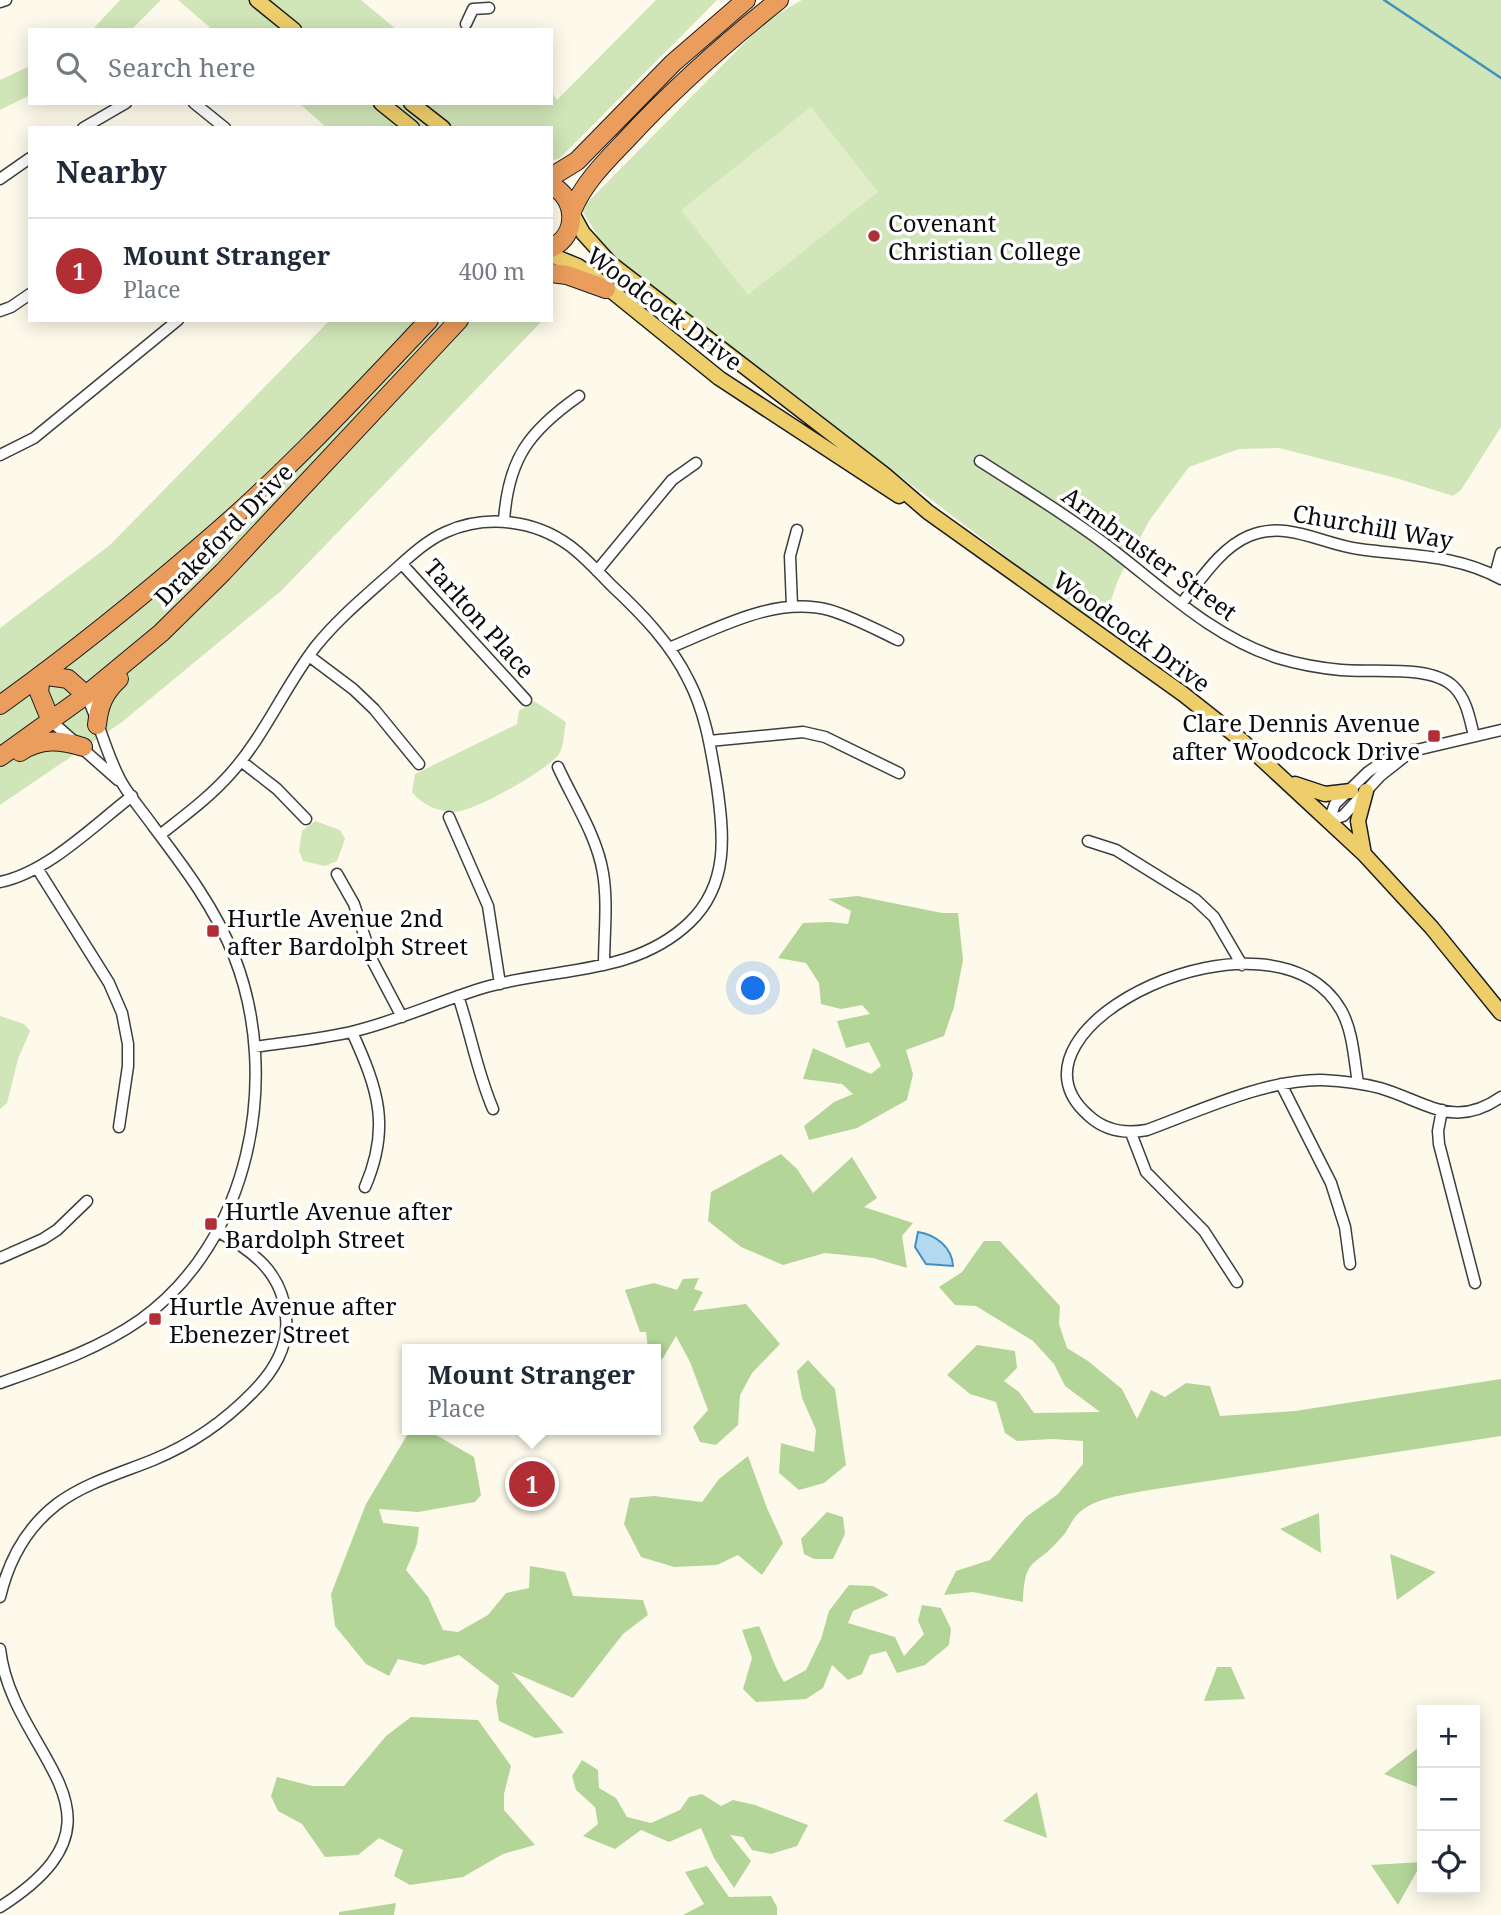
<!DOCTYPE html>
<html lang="en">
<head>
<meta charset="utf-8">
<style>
	:root { --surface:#fff; --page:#f6f6f7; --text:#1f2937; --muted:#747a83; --line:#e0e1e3; --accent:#b12e35 }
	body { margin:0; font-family:"Noto Serif",serif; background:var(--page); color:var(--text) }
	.controls { position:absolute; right:21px; bottom:21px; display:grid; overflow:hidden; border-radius:0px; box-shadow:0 4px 18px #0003 }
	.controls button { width:63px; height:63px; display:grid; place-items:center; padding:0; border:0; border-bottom:2px solid var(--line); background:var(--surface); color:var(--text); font:35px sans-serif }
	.you { position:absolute; left:754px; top:989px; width:24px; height:24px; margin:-18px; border:5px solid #fff; border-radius:50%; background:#1a73e8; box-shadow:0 0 0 10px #1a73e833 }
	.badge { display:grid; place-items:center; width:46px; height:46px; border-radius:50%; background:var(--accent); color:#fff; font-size:23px; font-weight:700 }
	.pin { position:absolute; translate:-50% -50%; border:4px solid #fff; box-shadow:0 2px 7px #0006 }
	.popup { position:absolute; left:402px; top:1344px; width:259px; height:91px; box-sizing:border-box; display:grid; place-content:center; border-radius:0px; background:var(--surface); filter:drop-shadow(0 2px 5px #0005); font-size:23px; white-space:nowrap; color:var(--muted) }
	.popup b { font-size:26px; color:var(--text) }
	.popup::after { content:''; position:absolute; left:50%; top:100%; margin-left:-14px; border:14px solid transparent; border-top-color:var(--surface) }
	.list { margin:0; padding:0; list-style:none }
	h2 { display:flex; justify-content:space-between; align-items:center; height:91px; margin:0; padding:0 28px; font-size:30px }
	h2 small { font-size:23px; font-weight:400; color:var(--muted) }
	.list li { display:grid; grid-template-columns:46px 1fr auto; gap:21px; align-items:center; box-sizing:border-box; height:105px; padding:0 28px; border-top:2px solid var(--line) }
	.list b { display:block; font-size:26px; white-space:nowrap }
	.list p { margin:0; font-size:23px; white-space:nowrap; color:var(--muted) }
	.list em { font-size:23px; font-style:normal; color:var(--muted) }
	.icon { flex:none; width:38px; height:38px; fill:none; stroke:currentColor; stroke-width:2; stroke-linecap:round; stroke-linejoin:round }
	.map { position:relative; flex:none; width:1501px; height:1915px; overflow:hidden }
	.search { position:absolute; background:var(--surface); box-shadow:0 4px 18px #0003; left:28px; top:28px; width:525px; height:77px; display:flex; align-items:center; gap:18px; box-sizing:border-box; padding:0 24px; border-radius:0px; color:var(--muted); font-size:26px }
	.panel { position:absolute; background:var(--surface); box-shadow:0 4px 18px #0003; left:28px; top:126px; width:525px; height:196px; border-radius:0px }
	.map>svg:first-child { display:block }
	.green { fill:#d0e5b8 }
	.forest { fill:#b4d598 }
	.pitch { fill:#e1edc9 }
	.water { fill:#b4daf1; stroke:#408fc3; stroke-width:2 }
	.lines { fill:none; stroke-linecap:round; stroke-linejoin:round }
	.stream { stroke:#408fc3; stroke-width:2.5 }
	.minor-casing { stroke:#3e3e3e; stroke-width:13 }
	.major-casing { stroke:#1c1c1c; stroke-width:17 }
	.highway-casing { stroke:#1c1c1c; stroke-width:20 }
	.minor { stroke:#fff; stroke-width:10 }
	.major { stroke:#eece6b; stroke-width:14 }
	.highway { stroke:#ea9d5d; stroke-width:18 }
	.poi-dot { fill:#b12e35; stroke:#fff; stroke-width:2.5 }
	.labels { text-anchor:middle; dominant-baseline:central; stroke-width:7; stroke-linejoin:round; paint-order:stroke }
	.poi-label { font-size:24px; fill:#0b0b0b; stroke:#fff; text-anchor:start }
	.street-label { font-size:24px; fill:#0b0b0b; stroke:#fff }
</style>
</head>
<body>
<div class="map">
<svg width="1501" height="1915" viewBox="0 0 1501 1915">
	<rect width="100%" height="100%" fill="#fefaeb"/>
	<path class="green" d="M120,0H161L131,30H92Z
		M178,0H361L397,30H213Z
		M656,0H717L560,158L551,161V128H327L299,103H551V91L557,100Z
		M802,0H1501V427L1461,490L1453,496L1396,478L1279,448L1239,449L1189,467L1149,521L1118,580L1101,629L645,282L606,249L581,209L767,20Z
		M30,66V95L0,110V80Z
		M330,320H543L281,591L122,722L0,805V628L110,545Z
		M534,701L566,722C564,731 564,747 559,754C548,770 473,812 455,812C438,812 422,805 412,792L415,774L517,724L519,711Z
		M315,821L340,830L345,839L337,861L325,866L303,861L299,851L302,831Z
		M0,1016L24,1024L30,1031L18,1059L7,1103L0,1109Z"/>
	<path class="forest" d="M858,896L942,913H958L963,960L954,1007L944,1036L906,1050L913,1074L907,1100L857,1128L809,1140L804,1126L834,1102L853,1094L842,1084L803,1079L813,1048L871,1074L881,1066L869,1042L846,1048L837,1021L870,1014L862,1005L841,1009L821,1004L819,983L806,963L778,958L803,923L830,922L848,924L851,911L828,899Z
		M781,1154L797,1169L813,1193L852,1157L877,1198L864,1207L913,1223L902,1236L907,1268L873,1258L825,1253L783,1265L741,1247L708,1221L711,1192Z
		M984,1241H1000L1060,1306L1059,1324L1067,1348L1088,1361L1122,1389L1137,1419L1151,1390L1165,1397L1186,1383L1210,1386L1220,1416L1295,1411L1501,1379V1436L1143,1491C1120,1496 1092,1498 1076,1516C1070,1523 1067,1533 1060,1539C1034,1569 1025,1555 1023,1602L973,1592L944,1595L956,1571L990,1560L1026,1517L1058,1494L1083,1464V1441L1052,1439L1017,1441L1005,1433L996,1402L970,1394L947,1375L977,1345L1015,1351L1017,1368L1004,1381L1019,1392L1034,1413L1100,1412L1065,1386L1054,1364L1033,1341L976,1306L955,1305L939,1287L962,1272Z
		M699,1278L694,1289L703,1292L693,1311L746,1304L780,1344L752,1373L740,1395L738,1425L716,1445L700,1442L693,1427L708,1410L690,1362L676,1336L663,1358L656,1360V1349H648L646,1332H640L625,1290L654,1283L677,1290L683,1279Z
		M808,1360L835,1389L846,1465L824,1483L799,1490L779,1473L781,1443L814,1452L816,1430L802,1398L797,1371Z
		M409,1432H431L474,1457L481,1495L475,1502L418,1512L379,1509L383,1523L419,1527L417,1544L406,1570L428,1597L443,1630L458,1632L488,1615L506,1593L529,1588L530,1566L565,1572L573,1596L643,1600L648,1615L623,1634L573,1698L512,1672L564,1733L535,1738L499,1721L496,1702L499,1686L459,1655L424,1665L398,1659L389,1676L366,1664L335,1626L331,1594L366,1504Z
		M748,1456L767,1508L783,1543L762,1575L738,1555L717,1565L674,1567L641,1557L624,1524L630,1498L654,1496L702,1502L719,1479Z
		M827,1512L843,1517L845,1534L833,1559H814L804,1554L801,1539Z
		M1319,1513L1321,1553L1280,1529Z
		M1390,1554L1436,1572L1397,1600Z
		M849,1585L873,1586L889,1595L853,1611L848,1623L895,1637L904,1656L924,1634L918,1621L922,1605L941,1608L951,1629L949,1645L925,1665L897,1673L886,1651L870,1655L862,1674L848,1680L832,1665L823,1688L806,1699L756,1702L743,1689L752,1658L742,1630L759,1626C768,1645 773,1665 784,1682L806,1670L821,1639L829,1611Z
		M1217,1667H1231L1245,1699L1204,1701Z
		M411,1717L478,1720L511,1766L504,1794V1810L535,1845L503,1854L463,1877L410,1885L394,1876L403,1850L379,1838L358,1855L325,1857L302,1824L278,1811L271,1796L277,1777L312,1786H344L386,1736Z
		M1422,1745V1789L1384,1774Z
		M582,1760L598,1770L599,1788L616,1798L627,1817L651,1823L680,1810L689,1797L702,1794L721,1806L733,1800L755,1805L808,1825L797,1846L771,1854L752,1850L743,1837L730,1835L751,1861L734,1888L714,1858L701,1828L669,1842L641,1830L615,1849L583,1836L598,1824L595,1807L576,1790L572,1776Z
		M1037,1792L1047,1838L1003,1821Z
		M1422,1862L1398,1905L1371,1865Z
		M707,1866L729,1897L771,1896L777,1907V1915H683L704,1904L685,1872Z
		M396,1903L394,1915H339V1912Z"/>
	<path class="pitch" d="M811,107L878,192L748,295L681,210Z"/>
	<path class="water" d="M918,1232C936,1235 952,1247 953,1266L926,1264L915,1247Z"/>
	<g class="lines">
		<path class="stream" d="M1384,0L1501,78"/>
		<defs>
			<path id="minor" d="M0,2L6,0
				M466,24L473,9L489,8
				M194,103L225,128
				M83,128L126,103
				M0,179L30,158
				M0,311L11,307L30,294
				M0,455L34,438L178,320
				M980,461C1022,488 1065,514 1105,544C1161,586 1210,636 1278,658C1298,664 1320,668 1341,670C1372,673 1431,664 1454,687C1467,700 1470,720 1474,736
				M504,521C508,459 529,431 579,396
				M402,564L526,700
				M597,571L672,480L696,463
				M1495,575L1501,553
				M1181,604C1200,581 1220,548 1249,536C1287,520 1322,544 1359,549C1408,556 1456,554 1501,579
				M792,606L790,556L797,530
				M669,648C719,628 774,596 829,610C853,617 875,629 898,640
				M309,656L353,689L374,709L419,764
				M51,721L118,780
				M709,741L803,732L825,737L899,773
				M1413,750L1380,776L1343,816L1329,820L1335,804L1368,772L1391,756L1501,730
				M241,761L277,789L306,819
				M558,767C573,800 597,836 603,873C608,903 604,935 604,965
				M449,817L488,906L500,984
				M160,835C185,815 210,797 231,773C265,735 285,686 316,646C337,620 363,598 389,575C406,560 425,541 446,532C487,514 535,520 570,546C585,557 599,573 612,586C642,614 671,644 689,681C706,714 711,750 717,786C724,835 729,884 690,922C634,976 555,967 486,987C442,1000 400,1020 355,1031C323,1039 288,1042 255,1047
				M1088,841L1116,850L1195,899L1214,917L1242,965
				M37,868L109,983L122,1013L128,1044V1066L119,1127
				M337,874L354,904L373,962L402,1017
				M0,882C48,872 93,826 132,796
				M458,996C471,1034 477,1072 493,1109
				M352,1032C378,1089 391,1127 365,1187
				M1358,1083C1354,1059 1353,1031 1341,1010C1273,892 988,1027 1088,1115C1105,1131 1126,1134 1147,1130C1199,1111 1267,1079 1322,1080C1342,1081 1361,1083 1380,1088C1427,1102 1454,1130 1501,1097
				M1281,1084L1331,1183L1345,1227L1350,1264
				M1442,1110L1438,1131L1439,1144L1475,1283
				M1131,1133L1146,1172L1204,1231L1237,1282
				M0,1258L43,1239L57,1230L87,1201
				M0,1383C48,1366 97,1350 140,1320C250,1242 282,1078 234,956C215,908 184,867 153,826C143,812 131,798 122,783C106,755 100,723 86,695
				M0,1597C9,1559 26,1528 57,1504C85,1483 121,1473 153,1460C192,1444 224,1422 253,1392C273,1372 289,1346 286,1317C283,1273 253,1251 217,1231
				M0,1649C12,1757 146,1814 0,1907"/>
			<path id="major" d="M257,0L294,30
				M381,103L412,128
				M411,103L443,128
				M572,213L583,233L610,263L885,475L928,512L1183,694L1240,739L1364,854L1432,928L1501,1013
				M551,255L578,266L593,276L719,378L899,496
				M1295,784L1325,794L1351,791
				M1364,854L1358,821L1366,791"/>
			<path id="highway" d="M551,177L577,161L673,63L746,0
				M551,185C577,198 579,235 551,248
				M572,211C584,182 606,161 627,139C674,88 725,43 779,0
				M551,273L567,275L606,289
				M41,675L68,679L86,695
				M41,675L39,692L51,721
				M0,705C71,654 139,599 205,542C285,474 357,396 429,320
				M97,725C99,705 104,693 119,679
				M20,752C41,738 60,740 83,747
				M0,757L86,695L161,633L223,572L459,320"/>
		</defs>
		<use href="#minor" class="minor-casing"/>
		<use href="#major" class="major-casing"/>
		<use href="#highway" class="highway-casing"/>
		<use href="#minor" class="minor"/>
		<use href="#major" class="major"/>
		<use href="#highway" class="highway"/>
	</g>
	<g class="poi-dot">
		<circle cx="874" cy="236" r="7"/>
		<rect x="1427" y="729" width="14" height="14" rx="3.5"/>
		<rect x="206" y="924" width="14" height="14" rx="3.5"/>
		<rect x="204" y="1217" width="14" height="14" rx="3.5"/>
		<rect x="148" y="1312" width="14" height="14" rx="3.5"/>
	</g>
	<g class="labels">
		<g class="poi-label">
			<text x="888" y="222">Covenant<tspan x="888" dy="28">Christian College</tspan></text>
			<text x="1420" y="722" text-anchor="end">Clare Dennis Avenue<tspan x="1420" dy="28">after Woodcock Drive</tspan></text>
			<text x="227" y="917">Hurtle Avenue 2nd<tspan x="227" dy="28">after Bardolph Street</tspan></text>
			<text x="225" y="1210">Hurtle Avenue after<tspan x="225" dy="28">Bardolph Street</tspan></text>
			<text x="169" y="1305">Hurtle Avenue after<tspan x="169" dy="28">Ebenezer Street</tspan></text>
		</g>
		<g class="street-label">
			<text transform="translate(665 308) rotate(37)">Woodcock Drive</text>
			<text transform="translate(1373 526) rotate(10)">Churchill Way</text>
			<text transform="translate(223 534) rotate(-46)">Drakeford Drive</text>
			<text transform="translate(1150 553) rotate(36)">Armbruster Street</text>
			<text transform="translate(480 618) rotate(48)">Tarlton Place</text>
			<text transform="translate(1132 631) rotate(36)">Woodcock Drive</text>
		</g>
	</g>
</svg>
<div class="controls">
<button>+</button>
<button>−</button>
<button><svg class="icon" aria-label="locate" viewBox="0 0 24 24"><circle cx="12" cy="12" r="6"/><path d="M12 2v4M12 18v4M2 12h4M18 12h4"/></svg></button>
</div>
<div class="you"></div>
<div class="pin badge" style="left:532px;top:1484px">1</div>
<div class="popup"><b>Mount Stranger</b>Place</div>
<div class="search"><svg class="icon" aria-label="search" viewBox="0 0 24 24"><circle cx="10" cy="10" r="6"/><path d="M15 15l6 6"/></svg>Search here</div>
<section class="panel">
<h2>Nearby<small></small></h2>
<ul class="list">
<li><span class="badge">1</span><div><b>Mount Stranger</b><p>Place</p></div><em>400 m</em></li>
</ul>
</section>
</div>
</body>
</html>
